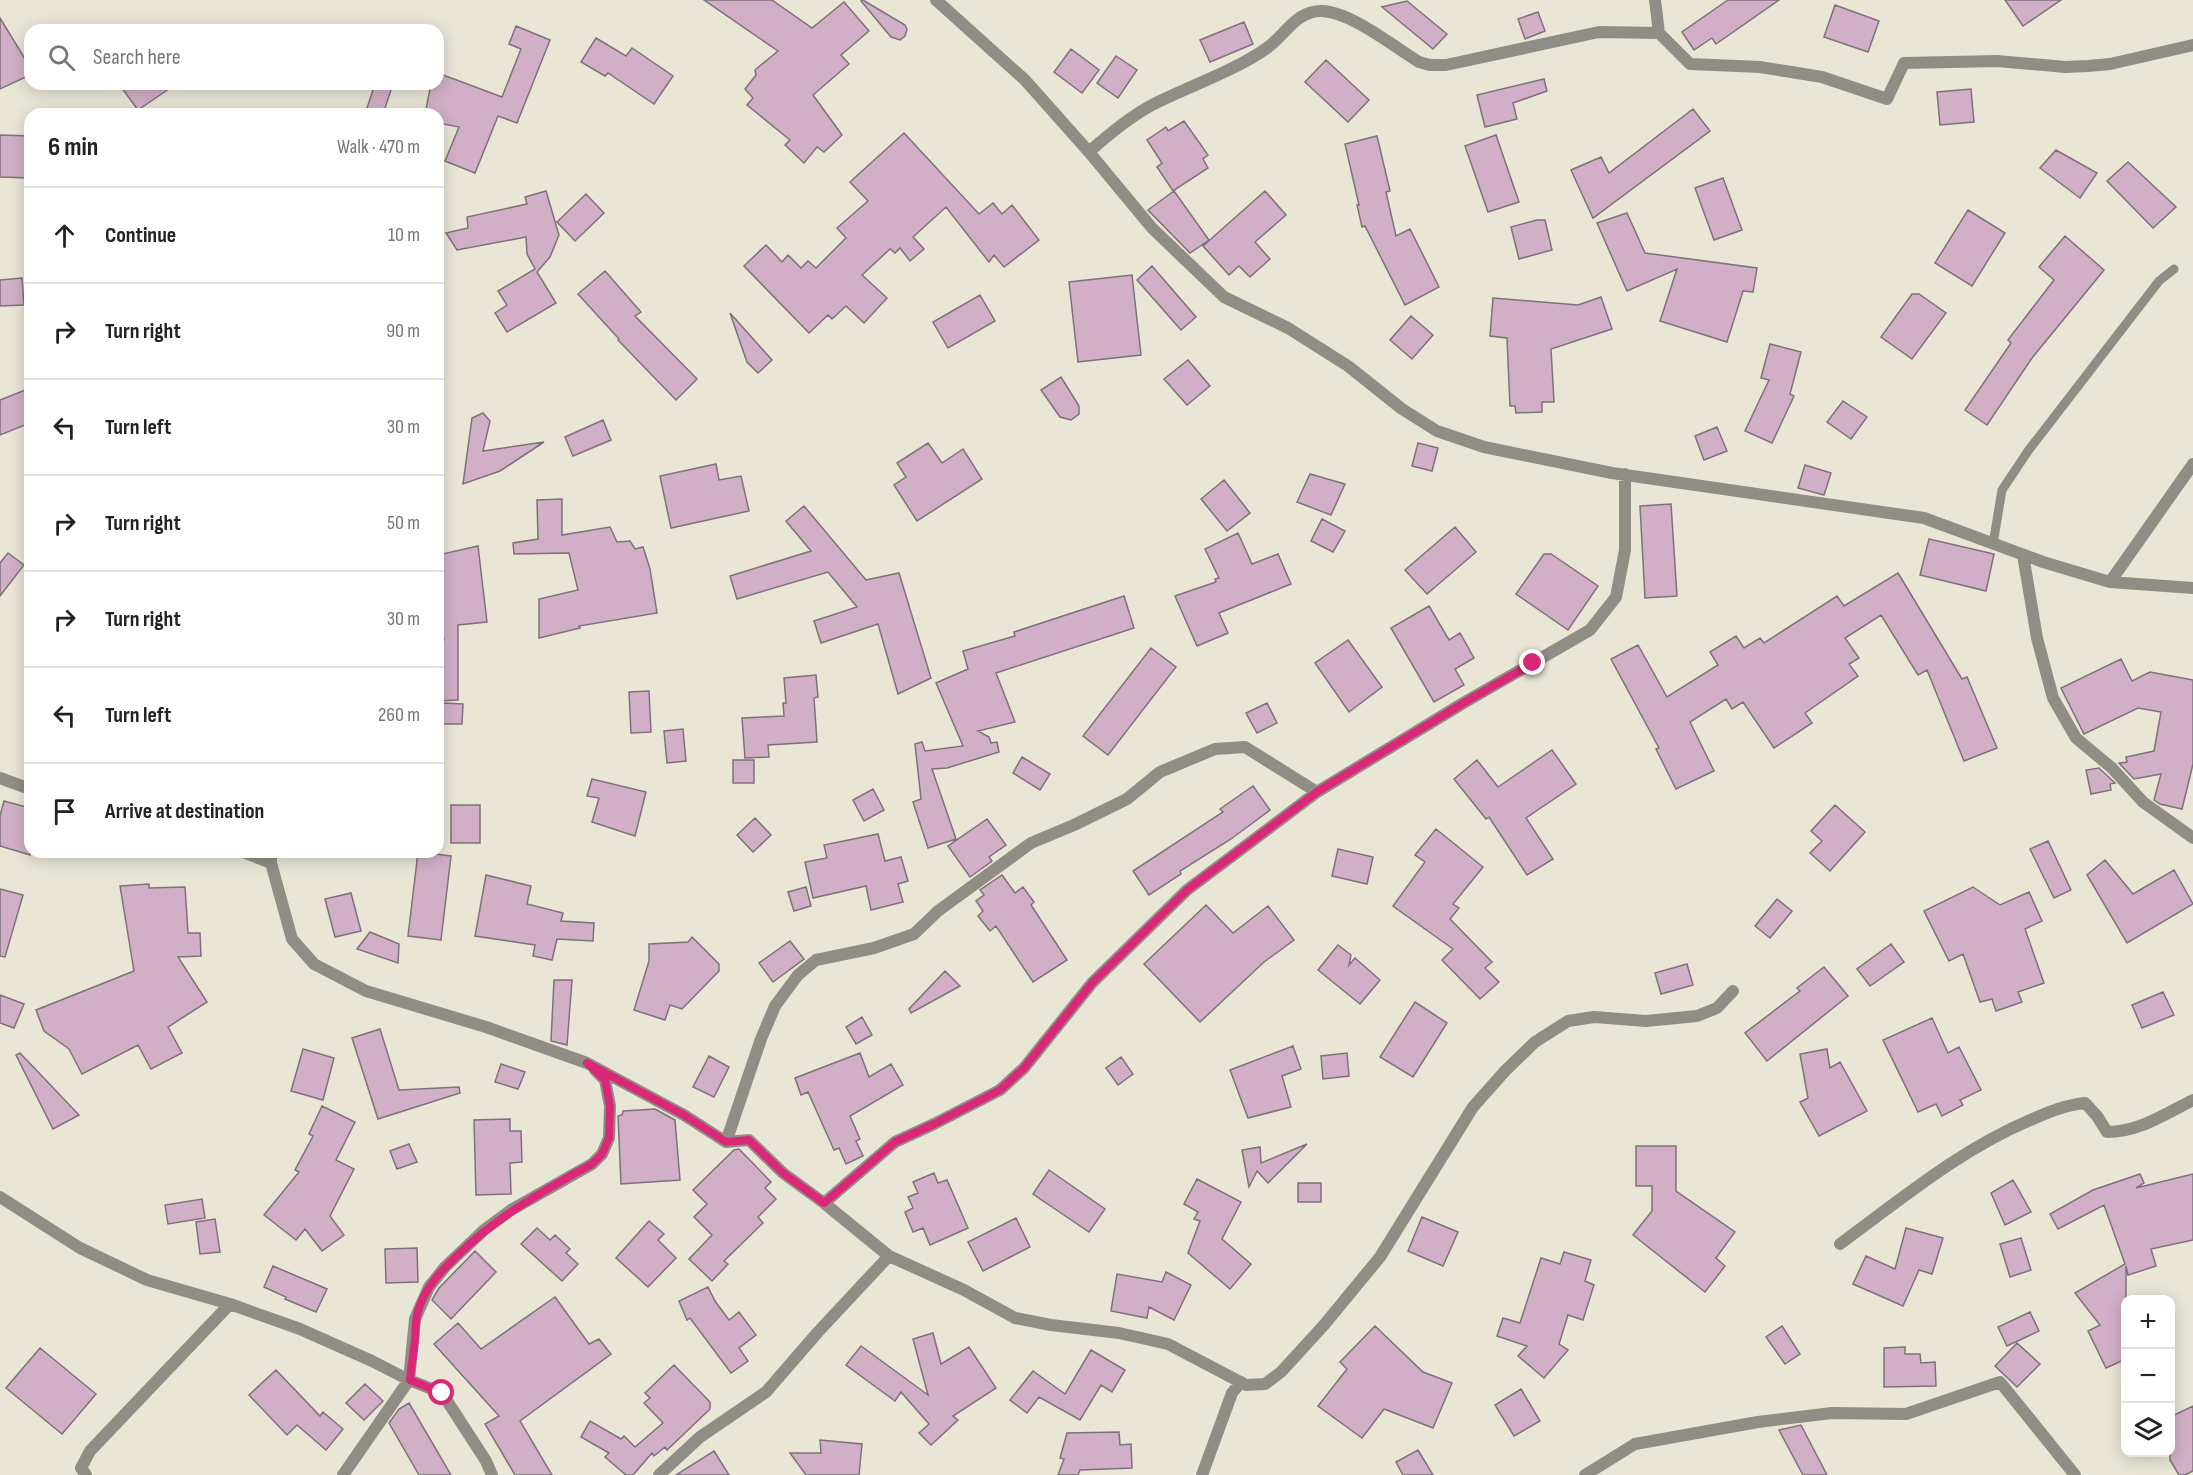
<!DOCTYPE html>
<html lang="en">
<head>
<meta charset="utf-8">
<style>
	:root { --surface:#fff; --page:#f6f6f6; --text:#222; --muted:#767676; --line:#e0e0e0 }
	body { margin:0; font-family:"Sofia Sans Condensed",sans-serif; background:var(--page); color:var(--text) }
	.controls { position:absolute; right:18px; bottom:18px; display:grid; overflow:hidden; border-radius:12px; box-shadow:0 3px 15px #0003 }
	.controls button { width:54px; height:54px; display:grid; place-items:center; padding:0; border:0; border-bottom:2px solid var(--line); background:var(--surface); color:var(--text); font:30px sans-serif }
	.stop { position:absolute; width:18px; height:18px; margin:-14px; border:4px solid #db2777; border-radius:50%; background:#fff }
	.stop.end { background:#db2777; border-color:#fff; box-shadow:0 2px 6px #0008 }
	.list { margin:0; padding:0; list-style:none }
	h2 { display:flex; justify-content:space-between; align-items:center; height:78px; margin:0; padding:0 24px; font-size:26px }
	h2 small { font-size:20px; font-weight:400; color:var(--muted) }
	.list li { display:grid; grid-template-columns:39px 1fr auto; gap:18px; align-items:center; box-sizing:border-box; height:96px; padding:0 24px; border-top:2px solid var(--line) }
	.list b { display:block; font-size:22px; white-space:nowrap }
	.list em { font-size:20px; font-style:normal; color:var(--muted) }
	.icon { flex:none; width:33px; height:33px; fill:none; stroke:currentColor; stroke-width:2; stroke-linecap:round; stroke-linejoin:round }
	.map { position:relative; flex:none; width:2193px; height:1475px; overflow:hidden }
	.search { position:absolute; background:var(--surface); box-shadow:0 3px 15px #0003; left:24px; top:24px; width:420px; height:66px; display:flex; align-items:center; gap:15px; box-sizing:border-box; padding:0 21px; border-radius:18px; color:var(--muted); font-size:22px }
	.panel { position:absolute; background:var(--surface); box-shadow:0 3px 15px #0003; left:24px; top:108px; width:420px; height:750px; border-radius:18px }
	.map>svg:first-child { display:block }
	.building { fill:#d1afc6; stroke:#7f717a; stroke-width:1.5 }
	.lines { fill:none; stroke-linecap:round; stroke-linejoin:round }
	.lane { stroke:#908d87; stroke-width:9 }
	.street { stroke:#908d87; stroke-width:12 }
	.route { stroke:#db2777; stroke-width:8 }
</style>
</head>
<body>
<div class="map">
<svg width="2193" height="1475" viewBox="0 0 2193 1475">
	<rect width="100%" height="100%" fill="#e9e6d6"/>
	<path class="building" d="M704,0H772L812,28L844,2L869,31L841,55L849,64L813,95L842,135L824,152L817,147L804,163L785,145L790,140L747,105L753,98L745,89L756,75L755,70L778,51Z
		M863,0L905,25L907,29L905,36L900,40L891,37L861,1Z
		M1728,0H1779L1716,44L1712,38L1694,50L1682,32Z
		M2005,0H2061L2023,26Z
		M1407,1L1447,34L1433,49L1382,7Z
		M1835,5L1879,21L1868,52L1824,37Z
		M1538,12L1545,31L1525,39L1518,19Z
		M0,18L30,67V75L0,89Z
		M1244,22L1253,44L1210,62L1200,40Z
		M516,26L550,40L517,123L498,116L475,173L445,161L459,127L438,123V114H425L431,84H438V73L502,97L521,49L509,44Z
		M596,38L626,56L632,48L673,76L654,104L608,73L605,76L581,62Z
		M1071,49L1099,70L1082,93L1054,72Z
		M1116,56L1137,70L1118,98L1097,83Z
		M1326,60L1369,100L1348,122L1305,82Z
		M1544,79L1547,91L1513,103L1517,119L1485,127L1477,95Z
		M119,84H176L138,110Z
		M375,84H393L383,114H365Z
		M1971,89L1974,122L1940,125L1937,92Z
		M1693,109L1710,131L1593,218L1571,170L1601,157L1609,173Z
		M1184,121L1208,155L1203,159L1208,168L1173,191L1157,167L1162,163L1147,140L1166,127L1168,131Z
		M904,133L979,214L993,203L1002,214L1012,205L1039,240L1004,267L994,255L989,262L946,207L913,237L924,249L910,261L900,248L895,253L890,249L862,275L887,298L864,323L846,306L832,319L828,315L809,333L744,266L766,245L782,262L788,255L801,268L808,261L816,268L846,238L837,228L868,201L850,182Z
		M0,135L30,136V178L0,177Z
		M1496,135L1519,202L1488,212L1465,146Z
		M1377,136L1390,191L1386,192L1396,236L1410,229L1439,287L1405,305L1365,226L1362,227L1357,205H1359L1345,144Z
		M2056,150L2097,173L2080,198L2040,168Z
		M2128,162L2176,207L2153,228L2107,181Z
		M1723,178L1742,230L1714,240L1695,188Z
		M546,191L559,235L550,257L537,272L556,303L507,332L495,313L507,305L498,291L535,269L527,254L526,237L457,250L446,233L468,228L467,217L527,204L525,197Z
		M1174,191L1209,240L1190,253L1148,210Z
		M1265,191L1286,215L1255,242L1270,259L1250,277L1239,266L1229,275L1203,246Z
		M586,194L604,213L575,241L557,222Z
		M1968,210L2005,233L1972,286L1935,263Z
		M1627,213L1645,253L1757,268L1753,292L1743,291L1727,342L1660,321L1677,269L1627,291L1597,223Z
		M1537,220H1545L1552,250L1519,259L1511,227Z
		M2065,236L2104,270L2032,358L1987,425L1965,410L2011,343L2008,340L2054,280L2039,267Z
		M1152,266L1196,317L1181,330L1137,280Z
		M605,271L641,312L635,316L697,379L676,400L618,340L619,339L578,294Z
		M1132,275L1141,355L1078,362L1069,282Z
		M22,278L24,305L0,306V280Z
		M1912,294H1919L1946,313L1912,359L1881,337Z
		M980,295L995,321L948,348L933,322Z
		M1601,297L1612,329L1551,349L1554,402H1542V412L1516,413L1515,406H1510L1507,338L1490,336L1493,298L1578,305Z
		M730,313L772,360L758,373L747,362Z
		M1411,316L1433,335L1412,359L1390,340Z
		M1770,344L1801,352L1790,394L1794,396L1772,443L1745,431L1769,380L1761,378Z
		M1188,360L1210,386L1187,405L1164,379Z
		M1061,377L1079,406V414L1071,420L1060,417L1041,390Z
		M30,388V423L0,435V400Z
		M1843,401L1867,417L1851,439L1827,422Z
		M483,413L490,421L483,451L544,442L500,471L463,484L472,418Z
		M603,420L611,440L573,456L565,437Z
		M1717,427L1727,451L1704,460L1695,436Z
		M928,443L942,463L963,449L982,479L917,521L894,485L906,477L897,463Z
		M1418,443L1438,448L1432,471L1412,466Z
		M716,464L719,480L741,476L749,511L671,528L660,476Z
		M1805,465L1831,473L1824,495L1798,488Z
		M1310,474L1345,484L1331,515L1297,502Z
		M1224,480L1250,513L1227,531L1201,499Z
		M562,499V535L610,527L617,542L630,541L635,549L643,547L650,569L657,613L579,626L580,628L539,638V599L578,590L569,553L514,554L513,543L538,539L537,500Z
		M1671,504L1677,596L1645,598L1640,506Z
		M804,506L866,580L899,573L931,678L898,694L878,624L821,643L814,621L857,607L828,572L737,599L730,576L811,551L786,521Z
		M1322,519L1345,531L1333,552L1311,541Z
		M1455,527L1476,552L1427,594L1405,570Z
		M1238,533L1252,564L1278,554L1291,584L1219,613L1228,633L1197,646L1175,596L1216,582L1215,579L1219,578L1205,549Z
		M1929,539L1994,554L1986,591L1920,575Z
		M478,546L487,622L458,625V700L438,701V641L444,640L438,606V555Z
		M8,553L24,565L0,596V563Z
		M1544,554H1551L1598,586L1568,630L1516,594Z
		M1898,573L1962,679L1967,677L1997,748L1964,761L1927,670L1918,675L1881,615L1845,638L1859,658L1849,664L1858,676L1805,713L1812,723L1774,748L1743,702L1732,709L1726,699L1690,722L1714,771L1676,789L1656,749L1659,748L1611,659L1638,645L1667,697L1718,665L1710,652L1736,636L1744,648L1760,638L1764,643L1837,596L1844,606Z
		M1124,596L1134,628L996,673L1015,722L978,731L989,737L991,743L997,742L999,752L947,768L932,769L956,839L928,848L913,802L921,799L915,744L922,742L925,751L963,746L936,683L968,669L963,651L1015,636L1014,632Z
		M1429,606L1449,640L1460,633L1474,658L1455,669L1464,685L1434,702L1391,628Z
		M1348,640L1382,687L1349,712L1315,663Z
		M1151,648L1176,667L1108,755L1083,736Z
		M2121,659L2132,681L2150,672L2193,680V764L2182,809L2160,804L2154,800L2161,774L2134,779L2119,763L2127,762L2126,757L2154,751L2161,712L2138,708L2084,734L2061,688Z
		M816,675L818,697L814,698L817,742L768,745L769,757L745,758L742,718L784,716L783,703H786L784,678Z
		M649,691L651,732L631,733L629,692Z
		M443,703L463,704L462,724H442Z
		M1267,703L1277,723L1257,733L1246,713Z
		M683,729L686,761L667,763L664,731Z
		M1552,750L1576,784L1526,818L1553,859L1527,875L1489,817L1486,819L1454,779L1477,760L1498,787Z
		M1022,757L1050,774L1040,790L1013,773Z
		M733,760H754V783H733Z
		M2099,768L2115,783L2110,784L2111,790L2091,794L2086,770Z
		M592,779L646,792L635,836L592,822L599,798L587,796Z
		M1253,786L1270,810L1231,839L1180,871L1181,874L1149,895L1133,871L1223,812L1220,809Z
		M873,789L884,810L864,821L853,800Z
		M4,801L30,808V855L0,846V816Z
		M451,805H480V843H451Z
		M1835,805L1865,832L1830,871L1810,853L1822,841L1811,831Z
		M755,818L771,835L753,852L737,835Z
		M987,819L1006,845L989,857L992,861L970,877L948,846Z
		M1436,829L1483,867L1453,904L1459,908L1450,919L1492,962L1485,968L1499,982L1480,999L1442,960L1453,949L1393,906L1425,862L1415,855Z
		M878,834L885,861L901,857L908,881L898,884L903,902L871,910L866,886L813,898L805,862L827,858L824,845Z
		M2048,841L2071,890L2054,898L2030,849Z
		M1338,849L1373,857L1367,884L1332,876Z
		M418,852L451,856L441,940L408,936Z
		M2105,860L2133,894L2174,870L2193,904L2127,943L2087,875Z
		M486,875L531,886L527,904L563,913L561,921L594,923L593,941L557,939L552,960L533,956L535,945L475,936Z
		M1002,875L1015,893L1023,887L1034,902L1031,905L1067,960L1033,982L996,926L990,931L978,916L983,911L976,901L984,895L980,890Z
		M149,884V888L185,887L188,933H200L201,956L178,957L207,1002L168,1027L182,1053L151,1069L138,1045L82,1074L69,1049L44,1031L36,1010L134,971L120,886Z
		M806,887L811,906L794,911L788,892Z
		M1973,887L2000,905L2029,892L2042,921L2025,929L2044,983L2018,992L2022,1002L1996,1011L1992,999L1980,1002L1963,954L1949,961L1924,911Z
		M0,889L23,895L5,957L0,956Z
		M351,893L361,931L335,937L325,899Z
		M1777,899L1792,911L1770,938L1755,926Z
		M1206,905L1233,933L1268,906L1294,940L1264,962L1200,1022L1144,964Z
		M370,932L399,944L398,963L357,949Z
		M692,937L719,964V971L682,1009L670,1005L665,1020L634,1010L649,961V944L688,942Z
		M790,941L804,959L773,982L759,963Z
		M1891,944L1904,962L1870,986L1857,969Z
		M1338,945L1351,955L1349,965L1355,958L1380,980L1360,1004L1318,970Z
		M1687,964L1693,985L1661,994L1655,973Z
		M1824,967L1848,996L1767,1061L1745,1033L1800,991L1797,988Z
		M945,971L960,986L911,1013L909,1009Z
		M554,980H572L567,1045L551,1041Z
		M2163,992L2174,1015L2142,1028L2132,1005Z
		M0,995L24,1004L14,1028L0,1023Z
		M1415,1002L1447,1023L1413,1077L1380,1057Z
		M862,1017L872,1035L856,1044L846,1027Z
		M1932,1018L1948,1053L1959,1047L1981,1090L1960,1100L1963,1105L1942,1116L1936,1104L1918,1112L1883,1040Z
		M380,1029L399,1090L459,1087L460,1093L378,1119L352,1038Z
		M1293,1046L1301,1069L1282,1076L1291,1107L1248,1118L1230,1070Z
		M303,1049L334,1058L323,1100L291,1091Z
		M1827,1049L1830,1068L1840,1062L1867,1111L1819,1136L1800,1102L1808,1098L1800,1054Z
		M20,1053L79,1115L53,1129L16,1055Z
		M860,1053L869,1077L891,1064L903,1085L850,1116L860,1139L856,1141L863,1156L846,1164L839,1148L834,1150L808,1092L801,1095L795,1078Z
		M1347,1053L1349,1076L1323,1079L1321,1056Z
		M709,1056L729,1067L714,1097L693,1087Z
		M1121,1057L1133,1074L1118,1085L1106,1068Z
		M501,1064L525,1072L518,1089L495,1082Z
		M322,1106L355,1122L336,1160L354,1169L330,1216L344,1235L322,1251L305,1229L296,1240L264,1215L299,1172L295,1170L313,1136L309,1134Z
		M655,1109L675,1120L680,1180L621,1184L618,1116L622,1115L623,1111Z
		M510,1119V1131H521L522,1162L510,1163L511,1194L476,1195L474,1120Z
		M409,1144L417,1162L397,1169L390,1151Z
		M1307,1144L1268,1183L1257,1171L1249,1187L1242,1150L1260,1147L1261,1163Z
		M1636,1146H1676V1191L1735,1232L1716,1258L1725,1266L1705,1292L1633,1235L1652,1211V1186H1636Z
		M739,1149L771,1182L765,1188L776,1199L758,1217L763,1223L724,1261L728,1264L712,1281L689,1259L712,1235L694,1217L707,1204L693,1190L734,1150Z
		M1049,1170L1105,1209L1089,1232L1033,1194Z
		M934,1173L938,1183L947,1180L968,1228L930,1245L923,1228L913,1232L905,1212L913,1208L908,1197L918,1193L913,1182Z
		M2140,1174L2144,1183L2136,1188L2193,1174V1240L2151,1249L2156,1266L2128,1275L2126,1266V1359L2106,1368L2088,1331L2100,1325L2075,1293L2125,1264L2104,1205L2058,1229L2050,1214L2093,1190Z
		M1197,1179L1241,1202L1222,1239L1251,1264L1230,1289L1188,1253L1200,1221L1194,1219L1198,1212L1184,1204Z
		M2013,1180L2031,1212L2005,1225L1991,1193Z
		M1298,1183H1321V1202H1298Z
		M202,1199L205,1218L168,1224L165,1205Z
		M1422,1217L1458,1232L1443,1266L1408,1251Z
		M1016,1218L1030,1247L983,1271L968,1242Z
		M215,1219L220,1252L200,1254L196,1222Z
		M649,1221L664,1234L658,1240L676,1258L648,1287L616,1258Z
		M537,1228L550,1240L555,1235L570,1249L566,1253L578,1264L562,1281L521,1244Z
		M1906,1228L1943,1238L1932,1274L1919,1270L1903,1306L1853,1284L1866,1256L1895,1269Z
		M2021,1238L2031,1270L2010,1277L2000,1244Z
		M417,1248L418,1282L386,1283L385,1249Z
		M475,1251L496,1272L451,1319L432,1300L439,1288Z
		M1564,1252L1591,1260L1585,1281L1594,1285L1583,1320L1568,1315L1559,1344L1568,1350L1544,1378L1518,1356L1527,1346L1497,1336L1503,1318L1520,1323L1541,1258L1560,1264Z
		M273,1266L327,1289L316,1312L285,1299L286,1297L264,1287Z
		M1166,1272L1191,1285L1174,1320L1149,1307L1147,1318L1111,1311L1117,1274L1162,1282Z
		M708,1287L715,1301L729,1320L739,1312L756,1335L739,1348L748,1361L731,1373L690,1318L687,1320L679,1301Z
		M555,1297L589,1344L599,1339L611,1354L520,1421L552,1475H515L485,1424L499,1416L434,1344L458,1323L481,1349Z
		M2030,1312L2039,1331L2007,1346L1998,1327Z
		M1375,1326L1423,1372L1452,1383L1433,1428L1384,1409L1362,1438L1318,1406L1347,1369L1340,1362Z
		M1782,1326L1800,1354L1785,1364L1766,1337Z
		M933,1333L941,1364L969,1347L996,1388L953,1416L958,1420L931,1445L919,1433L929,1424L901,1392L895,1401L846,1365L861,1346L928,1395L913,1339Z
		M2017,1343L2040,1364L2017,1387L1995,1366Z
		M1905,1347V1354H1920L1921,1363L1935,1362L1936,1386L1884,1387V1348Z
		M40,1348L96,1394L62,1434L6,1388Z
		M1091,1350L1125,1370L1112,1392L1101,1385L1080,1420L1039,1397L1027,1413L1010,1400L1033,1371L1065,1394Z
		M674,1365L710,1402V1409L667,1450L665,1447L654,1456L652,1453L633,1475H626L605,1457L609,1453L581,1437L590,1421L621,1439L624,1436L635,1447L663,1423L644,1403L650,1398L645,1393Z
		M276,1370L320,1416L323,1412L343,1429L326,1450L297,1425L287,1435L249,1395Z
		M365,1384L383,1401L364,1420L346,1403Z
		M1521,1389L1540,1421L1514,1436L1495,1405Z
		M409,1403L451,1475H419L389,1423L399,1409Z
		M2193,1406V1471L2185,1475H2179L2170,1460V1417Z
		M1801,1425L1827,1475H1803L1779,1430Z
		M1119,1432L1120,1445L1131,1444L1132,1468L1080,1470L1078,1475H1058L1064,1459L1060,1458L1067,1433Z
		M820,1440L862,1444L859,1475H806L790,1453H821Z
		M1418,1450L1433,1475H1403L1396,1462Z
		M714,1451L729,1475H676Z"/>
	<g class="lines">
		<path class="lane" d="M1993,544L2002,490L2028,451L2159,281L2174,269"/>
		<path class="street" d="M936,0L1025,80L1089,152L1152,228L1224,297L1288,328L1348,366L1402,409L1437,431L1484,447L1612,473L1924,518L2043,562L2110,582L2193,588
			M1655,0L1659,33
			M1089,152C1109,134 1128,118 1152,105C1189,86 1233,72 1267,48C1285,35 1297,10 1322,11C1351,12 1393,46 1419,62L1430,65H1446L1599,32L1659,33L1690,64L1760,67L1822,77L1887,99L1904,63L1997,61L2065,67L2088,66L2110,64L2193,45
			M2023,555L2037,638L2053,698L2076,738L2112,768L2143,802L2193,838
			M2110,582L2193,464
			M0,778L30,789
			M243,852L271,863
			M271,852V863L292,939L314,964L366,991L486,1027L587,1063L684,1115L726,1142L749,1140L783,1173L824,1203L889,1256L964,1290L1015,1318L1051,1325L1119,1333L1168,1344L1246,1385L1265,1384L1281,1372L1324,1325L1380,1257L1473,1107L1505,1071L1535,1042L1568,1021L1594,1017L1646,1021L1697,1016L1717,1008L1733,991
			M726,1142L761,1039L775,1006L798,975L816,960L874,948L914,934L938,911L1031,843L1074,825L1127,799L1160,772L1215,749L1245,747L1317,792
			M0,1197L80,1248L147,1280L230,1304L300,1329L372,1361L409,1380L442,1393L486,1461L492,1475
			M824,1203L895,1142L934,1124L1000,1090L1024,1068L1092,983L1187,890L1317,792L1465,702L1590,630L1616,597L1625,550V474
			M1840,1244C1900,1200 1960,1150 2028,1121C2047,1113 2064,1105 2085,1103L2097,1116L2107,1132C2139,1132 2165,1114 2193,1100
			M86,1475L81,1468L90,1451L230,1304
			M343,1475L409,1380L415,1319L429,1287L445,1267L484,1230L511,1210L592,1164L602,1154L609,1138L610,1106L605,1080L595,1070
			M659,1475L700,1437L766,1392L818,1332L889,1256
			M1202,1475L1232,1393L1241,1382
			M1585,1475L1635,1444L1758,1422L1832,1413L1906,1414L2000,1382L2075,1475"/>
	</g>
	<g class="lines">
		<path class="route" d="M442,1393L410,1380C411,1366 414,1353 415,1339C416,1328 415,1318 419,1308C426,1286 443,1269 460,1253C499,1215 545,1190 592,1164L602,1154L609,1138L610,1106L605,1080L587,1063L684,1115L726,1142L749,1140L783,1173L824,1203L895,1142L934,1124L1000,1090L1024,1068L1092,983L1187,890L1317,792L1465,702L1533,663"/>
	</g>
</svg>
<div class="controls">
<button>+</button>
<button>−</button>
<button><svg class="icon" aria-label="layers" viewBox="0 0 24 24"><path d="M12 4l9 5-9 5-9-5zM3 14l9 5 9-5"/></svg></button>
</div>
<div class="stop" style="left:442px;top:1393px"></div>
<div class="stop end" style="left:1533px;top:663px"></div>
<div class="search"><svg class="icon" aria-label="search" viewBox="0 0 24 24"><circle cx="10" cy="10" r="6"/><path d="M15 15l6 6"/></svg>Search here</div>
<section class="panel">
<h2>6 min<small>Walk · 470 m</small></h2>
<ul class="list">
<li><svg class="icon" aria-label="ahead" viewBox="0 0 24 24"><path d="M12 20V5M6 11l6-6 6 6"/></svg><div><b>Continue</b></div><em>10 m</em></li>
<li><svg class="icon" aria-label="right" viewBox="0 0 24 24"><path d="M7 20v-9h11M14 6l5 5-5 5"/></svg><div><b>Turn right</b></div><em>90 m</em></li>
<li><svg class="icon" aria-label="left" viewBox="0 0 24 24"><path d="M17 20v-9H6M10 6l-5 5 5 5"/></svg><div><b>Turn left</b></div><em>30 m</em></li>
<li><svg class="icon" aria-label="right" viewBox="0 0 24 24"><path d="M7 20v-9h11M14 6l5 5-5 5"/></svg><div><b>Turn right</b></div><em>50 m</em></li>
<li><svg class="icon" aria-label="right" viewBox="0 0 24 24"><path d="M7 20v-9h11M14 6l5 5-5 5"/></svg><div><b>Turn right</b></div><em>30 m</em></li>
<li><svg class="icon" aria-label="left" viewBox="0 0 24 24"><path d="M17 20v-9H6M10 6l-5 5 5 5"/></svg><div><b>Turn left</b></div><em>260 m</em></li>
<li><svg class="icon" aria-label="arrive" viewBox="0 0 24 24"><path d="M6 21V4h12l-3 4 3 4H6"/></svg><div><b>Arrive at destination</b></div></li>
</ul>
</section>
</div>
</body>
</html>
